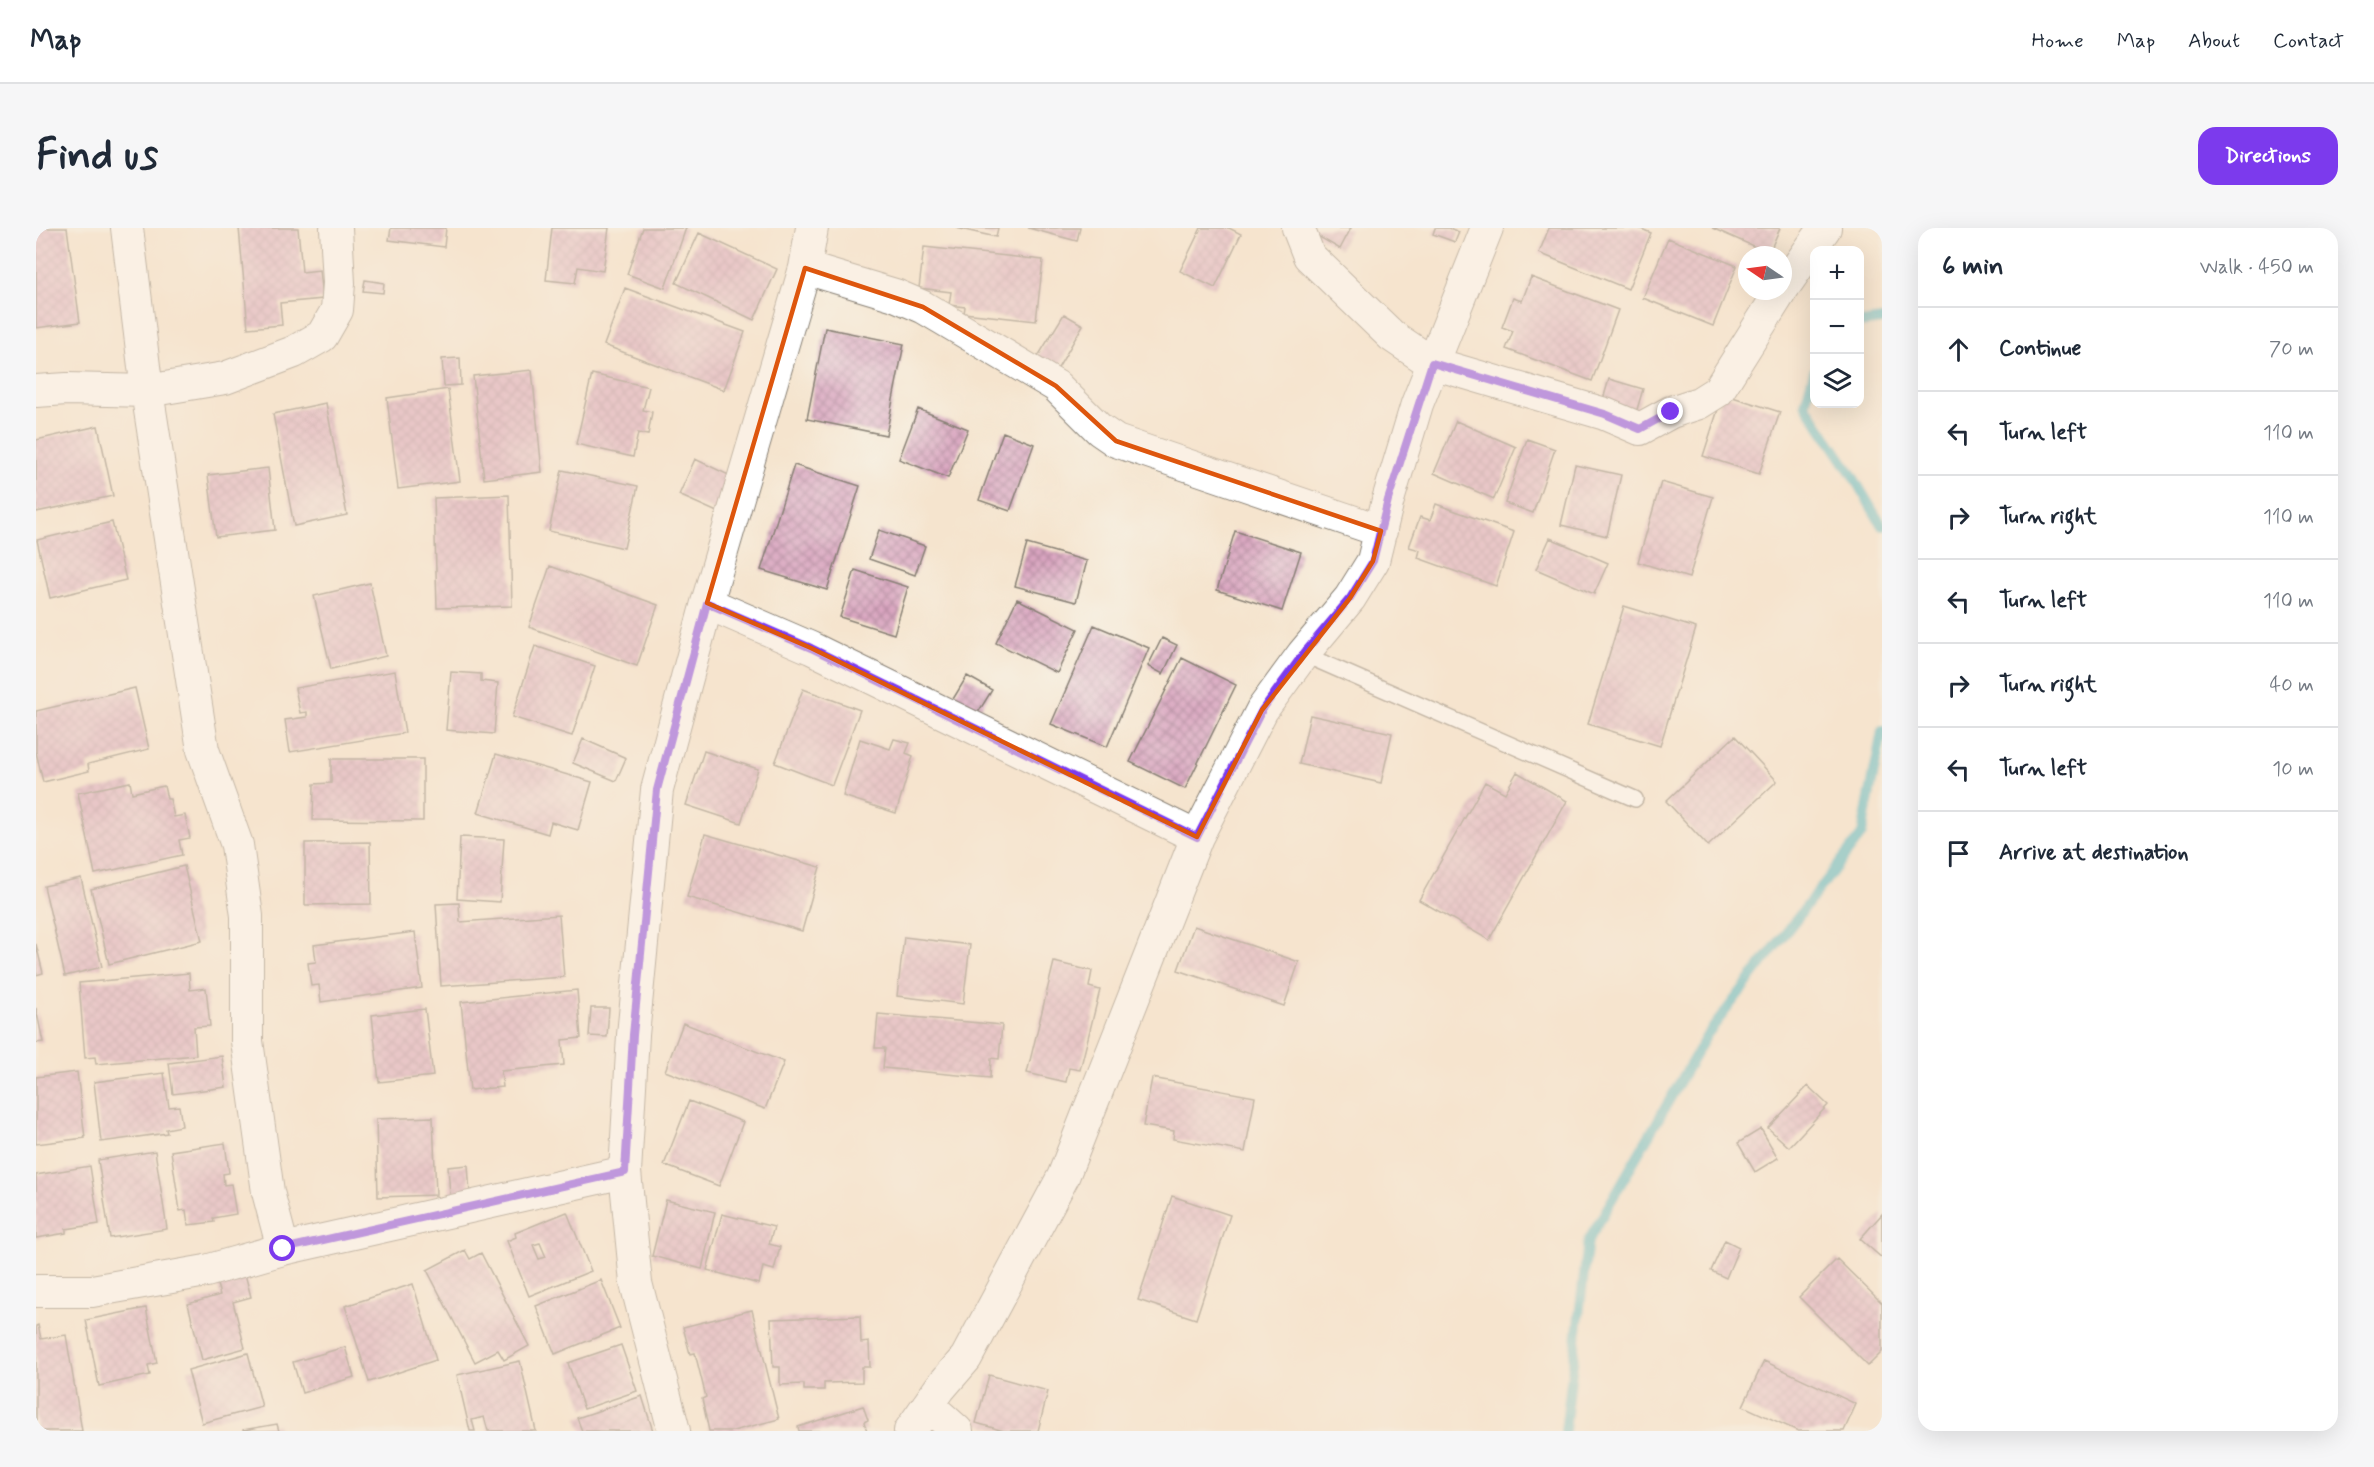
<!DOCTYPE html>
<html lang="en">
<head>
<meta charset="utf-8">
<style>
	:root { --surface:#fff; --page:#f6f6f7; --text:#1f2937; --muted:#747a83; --line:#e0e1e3; --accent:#7c3aed }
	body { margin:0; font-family:Mynerve,sans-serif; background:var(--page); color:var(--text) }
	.controls { position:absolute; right:18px; top:18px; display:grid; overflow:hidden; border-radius:12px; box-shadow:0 6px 24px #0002 }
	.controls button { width:54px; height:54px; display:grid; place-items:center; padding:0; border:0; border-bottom:2px solid var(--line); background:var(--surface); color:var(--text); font:30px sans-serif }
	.compass { position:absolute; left:1702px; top:18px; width:54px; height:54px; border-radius:50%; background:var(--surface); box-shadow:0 6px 24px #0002; rotate:283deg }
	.stop { position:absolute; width:18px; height:18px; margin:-14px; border:4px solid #7c3aed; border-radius:50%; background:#fff }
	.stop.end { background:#7c3aed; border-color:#fff; box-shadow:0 2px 6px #0008 }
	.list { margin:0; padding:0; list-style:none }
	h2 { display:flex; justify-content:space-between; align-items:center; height:78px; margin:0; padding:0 24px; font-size:26px }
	h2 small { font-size:20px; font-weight:400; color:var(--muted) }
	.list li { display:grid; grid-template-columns:39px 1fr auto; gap:18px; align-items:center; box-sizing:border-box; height:84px; padding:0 24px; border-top:2px solid var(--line) }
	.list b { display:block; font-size:22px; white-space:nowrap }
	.list em { font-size:20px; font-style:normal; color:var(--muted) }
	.icon { flex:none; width:33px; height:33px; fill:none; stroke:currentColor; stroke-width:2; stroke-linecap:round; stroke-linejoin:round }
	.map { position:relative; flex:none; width:1846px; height:1203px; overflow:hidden; border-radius:18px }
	header { display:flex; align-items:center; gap:36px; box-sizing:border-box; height:84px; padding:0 30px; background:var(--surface); border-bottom:2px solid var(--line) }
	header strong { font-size:28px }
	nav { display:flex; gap:33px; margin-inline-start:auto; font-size:21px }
	.intro { display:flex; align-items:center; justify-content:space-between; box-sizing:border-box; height:144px; padding:0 36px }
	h1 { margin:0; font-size:42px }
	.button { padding:15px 27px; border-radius:18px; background:var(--accent); color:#fff; font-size:21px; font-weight:700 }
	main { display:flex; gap:36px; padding:0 36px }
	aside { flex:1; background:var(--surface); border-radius:18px; box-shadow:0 6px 24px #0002 }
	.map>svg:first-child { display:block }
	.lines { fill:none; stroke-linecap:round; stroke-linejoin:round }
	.stream { stroke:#48b5c3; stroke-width:10 }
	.building { fill:url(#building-cross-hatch); fill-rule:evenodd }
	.lane-casing { stroke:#888075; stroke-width:18 }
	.street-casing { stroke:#888075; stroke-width:34 }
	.lane { stroke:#fff; stroke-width:15 }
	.street { stroke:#fff; stroke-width:32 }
	.route { stroke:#7c3aed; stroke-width:8 }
	.marked { fill:none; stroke:#de560d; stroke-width:4.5; stroke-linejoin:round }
</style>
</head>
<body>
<header>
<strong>Map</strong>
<nav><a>Home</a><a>Map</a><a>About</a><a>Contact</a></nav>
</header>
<div class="intro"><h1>Find us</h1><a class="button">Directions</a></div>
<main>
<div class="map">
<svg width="1846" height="1203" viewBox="0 0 1846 1203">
	<defs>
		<pattern id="building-cross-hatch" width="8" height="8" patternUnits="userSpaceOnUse" patternTransform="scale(1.5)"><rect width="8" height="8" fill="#d9a4c0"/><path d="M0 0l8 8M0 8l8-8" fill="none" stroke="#af859b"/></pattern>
	</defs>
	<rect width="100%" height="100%" fill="#f7f3e8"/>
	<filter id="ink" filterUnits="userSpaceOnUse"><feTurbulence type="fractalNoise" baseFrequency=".0167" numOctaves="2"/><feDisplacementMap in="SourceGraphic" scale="12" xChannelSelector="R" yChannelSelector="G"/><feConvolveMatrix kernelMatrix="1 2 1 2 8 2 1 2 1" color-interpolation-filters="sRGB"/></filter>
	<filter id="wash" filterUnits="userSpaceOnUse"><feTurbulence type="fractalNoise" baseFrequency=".008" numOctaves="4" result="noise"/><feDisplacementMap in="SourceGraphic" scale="24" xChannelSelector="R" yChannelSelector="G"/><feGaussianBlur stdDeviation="1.35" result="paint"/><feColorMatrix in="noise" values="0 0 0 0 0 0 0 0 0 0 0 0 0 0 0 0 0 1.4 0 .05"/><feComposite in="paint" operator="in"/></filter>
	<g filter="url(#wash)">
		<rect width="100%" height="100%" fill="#f5e4ce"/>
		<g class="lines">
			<path class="stream" d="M1824,95L1846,92
				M1778,143L1769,176L1815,245L1846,298
				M1529,1203L1552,1013L1671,807L1826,606L1846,503"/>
		</g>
		<g id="blocks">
			<path class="building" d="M0,0H31L44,94L0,100Z
				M203,0H262L266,44L284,42L287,71L244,75L246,97L212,100Z
				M355,0H410L408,19L353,12Z
				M516,0H573L567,43L542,39L539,55L510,52Z
				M607,0H650L629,60L591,46Z
				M920,0H962L960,9Z
				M992,0H1044L1041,13Z
				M1165,0H1193L1205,6L1179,60L1144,43Z
				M1268,0H1315L1304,21Z
				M1399,0H1413L1423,4L1419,14L1397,6Z
				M1513,0H1603L1615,5L1592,61L1503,25Z
				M1676,0H1744L1733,25Z
				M663,5L741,41L718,92L640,55Z
				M1632,10L1701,38L1677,98L1607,70Z
				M888,19L1007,32L1000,93L928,85L929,79L913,77L915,64L883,60Z
				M1495,49L1582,82L1556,153L1470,121L1477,103L1466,99L1477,70L1486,73Z
				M329,52L348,55L347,65L327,63Z
				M589,60L709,104L688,162L568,117Z
				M1028,86L1047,97L1021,142L1001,130Z
				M789,100L868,116L850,207L771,191Z
				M424,130L425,157L408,158L406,131Z
				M496,142L506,244L448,251L437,148Z
				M556,146L613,159L607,182L616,184L612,207L602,205L597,229L540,216Z
				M1573,151L1607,161L1600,185L1566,175Z
				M412,161L424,253L362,261L351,170Z
				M1687,166L1744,184L1723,246L1667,228Z
				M290,175L311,287L258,298L237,186Z
				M882,181L932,201L912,250L863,231Z
				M1420,193L1480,219L1458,271L1398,245Z
				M62,198L77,268L0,284V212Z
				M967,204L998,216L974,283L943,272Z
				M1491,211L1519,221L1497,285L1469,275Z
				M659,231L697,249L681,284L643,267Z
				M758,237L824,258L791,362L725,342Z
				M1539,237L1585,247L1571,308L1525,297Z
				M232,240L239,302L180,309L172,247Z
				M526,242L602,258L588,320L513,303Z
				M1625,254L1677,269L1653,350L1602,334Z
				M473,267L476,378L401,380L398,270Z
				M1400,276L1478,304L1460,358L1382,330L1384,322L1373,319L1384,289L1394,292Z
				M76,294L90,352L14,370L1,312Z
				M843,302L889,318L879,347L833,331Z
				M1199,303L1265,324L1246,383L1181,362Z
				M1514,310L1572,335L1558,366L1500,341Z
				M991,316L1051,333L1040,374L979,358Z
				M514,338L622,377L601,438L493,399Z
				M819,342L872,359L858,406L804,389Z
				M334,355L350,428L295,441L278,368Z
				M981,371L1042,401L1021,445L960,415Z
				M1588,378L1660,400L1624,518L1552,496Z
				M1058,397L1113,420L1071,519L1015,496Z
				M1126,410L1141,417L1127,446L1112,438Z
				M499,418L559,438L536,508L476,489Z
				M1146,430L1200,457L1149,561L1094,534Z
				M359,443L369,505L254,524L249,492L271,489V484L264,485L259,460Z
				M415,444L445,446V453L462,455L458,506L410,502Z
				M931,448L956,462L935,496L911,481Z
				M99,460L113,521L52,536L53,543L7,554L0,524V483Z
				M767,461L824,482L796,557L739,535Z
				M1274,487L1356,505L1345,555L1263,536Z
				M1699,508L1741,553L1672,618L1630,573Z
				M547,511L590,530L580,553L537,535Z
				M824,511L854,521L858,511L874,515L870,525L877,528L860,585L807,568Z
				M668,523L722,541L705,595L650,577Z
				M460,526L556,554L542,602L515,594L512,606L442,585Z
				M295,531H387V593L277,592L278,556L295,555Z
				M1481,544L1531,573L1453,712L1383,672L1449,554L1469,565Z
				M94,554L96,565L128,558L131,571H134L138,589L149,587L154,610L143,612L146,627L59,646L42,565Z
				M669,606L784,639L766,703L651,669Z
				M424,609L468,611L464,674L421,671Z
				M334,614L335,676L269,677V615Z
				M148,638L166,713L73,736L55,661Z
				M45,650L66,739L29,748L8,658Z
				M423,675L424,694L523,687L528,749L405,758L400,676Z
				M1158,698L1263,734L1248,778L1142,742Z
				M379,704L386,760L285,774L283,757L275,758L272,735L280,734L278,717Z
				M868,709L934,717L927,776L861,768Z
				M0,716L7,745L0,747Z
				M1018,734L1056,743L1053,759L1064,762L1044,842L1033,840L1030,854L991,845Z
				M153,745L154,762L170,760L174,798L158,799L160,827L60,836L59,829L49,830L43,755Z
				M541,762L545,810L526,812L528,837L465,843L467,859L434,862L425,774Z
				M0,780L7,814L0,815Z
				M555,780H573L571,809L553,808Z
				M389,781L397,848L343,854L336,787Z
				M842,786L966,797L963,831L955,830L954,850L847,840L849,820H839Z
				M647,795L748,834L729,881L629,843Z
				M186,828L190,859L137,866L133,835Z
				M41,844L49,910L0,916V849Z
				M128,845L133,879L143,878L146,898L130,901L131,905L65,914L58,854Z
				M1116,850L1219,869L1209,924L1137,911L1138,903L1107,898Z
				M1772,858L1792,877L1753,919L1732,900Z
				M653,873L707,894L683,958L628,937Z
				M397,889L400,967L342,969L340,891Z
				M1725,901L1742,930L1719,944L1702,915Z
				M189,915L193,945L187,946L188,957L195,956L200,986L177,990L178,994L152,997L150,982L144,983L135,923Z
				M119,923L131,1001L74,1010L62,932Z
				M432,937L434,966L414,967L412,939Z
				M54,938L63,996L30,1001V1005L0,1010V947Z
				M1136,968L1194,987L1160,1091L1102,1072Z
				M630,972L679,984L666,1041L616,1028Z
				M531,984L555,1043L493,1068L471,1013L480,1009L479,1005ZM504,1015L510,1029L503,1031L497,1017Z
				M686,986L738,999L733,1016L744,1019L738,1042L727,1039L723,1056L671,1042Z
				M1846,986V1030L1824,1011Z
				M1689,1012L1703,1019L1690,1050L1675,1043Z
				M429,1022L434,1031L445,1025L493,1118L468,1132L462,1122L439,1134L391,1042Z
				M1801,1031L1846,1075V1124L1832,1138L1763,1069Z
				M209,1046L215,1069L197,1074L209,1120L166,1132L152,1076L184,1067L180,1053Z
				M565,1052L584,1100L519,1126L500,1078Z
				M377,1056L400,1132L333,1154L309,1078Z
				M110,1080L121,1135L112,1137L114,1147L63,1158L50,1092Z
				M716,1082L743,1191L697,1203H673L666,1171L670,1169L659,1125L654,1126L647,1099Z
				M824,1088L825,1115L833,1114L834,1139H826V1154L788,1155V1162H768V1156L744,1157V1139H737L735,1091Z
				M2,1097L5,1111L30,1107L46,1203H0V1098Z
				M585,1117L601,1163L548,1181L532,1135Z
				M309,1119L318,1149L266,1165L257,1134Z
				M212,1125L226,1179L166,1195L152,1142Z
				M484,1133L500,1203H452L448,1189L436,1192L439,1203H434L421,1147Z
				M1728,1133L1820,1176L1808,1203H1762L1707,1178Z
				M953,1147L1012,1163L1002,1203H968L940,1195Z
				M606,1168L617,1203H546L541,1190Z
				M827,1178L832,1192L828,1194L831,1203H763L762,1199Z
				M241,1196L243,1203H207V1202Z"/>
		</g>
	</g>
	<g filter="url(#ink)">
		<use href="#blocks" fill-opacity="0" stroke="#888075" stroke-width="1.5"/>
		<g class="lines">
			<defs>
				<path id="lane" d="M1267,426L1599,571"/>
				<path id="street" d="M91,0L111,163L167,522L201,617L211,688V813L232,964L247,1021
					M1262,0L1273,28L1356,108L1396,135L1569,186L1604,201L1635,184L1663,175L1682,163L1745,63
					M769,40L859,67L887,79L1020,158L1064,202L1080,213L1345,303
					M1747,60L1789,0
					M0,163L31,161L111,163L189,150L258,124L286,108L301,82L303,55L300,0
					M671,375L775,420L1161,609
					M0,1063H56L170,1043L247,1021L589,944
					M892,1177L921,1203
					M638,1203L600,1055L589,944L597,807L621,562L671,375L769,40L776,0
					M874,1203L904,1160L930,1130L1027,949L1161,609L1226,482L1267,426L1314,370L1337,333L1352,272L1381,176L1451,0"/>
			</defs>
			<use href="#lane" class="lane-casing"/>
			<use href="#street" class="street-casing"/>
			<use href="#lane" class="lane"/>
			<use href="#street" class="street"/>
		</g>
	</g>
	<g class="lines" filter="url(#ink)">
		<path class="route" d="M247,1021L589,944L597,807L621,562L671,375L775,420L1161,609L1226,482L1267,426L1314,370L1337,333L1352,272L1396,135L1569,186L1604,201L1635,184"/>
	</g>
	<path d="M0 0H1846V1203H0ZM769,40L887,79L1020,158L1080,213L1345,303L1337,333L1314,370L1226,482L1161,609L775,420L671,375Z" fill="#f5e4ce" fill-opacity=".55" fill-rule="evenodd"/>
	<path class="marked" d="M769,40L887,79L1020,158L1080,213L1345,303L1337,333L1314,370L1226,482L1161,609L775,420L671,375Z"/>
</svg>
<div class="controls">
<button>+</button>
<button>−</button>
<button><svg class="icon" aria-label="layers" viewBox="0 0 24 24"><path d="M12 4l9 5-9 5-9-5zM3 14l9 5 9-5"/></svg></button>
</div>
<svg class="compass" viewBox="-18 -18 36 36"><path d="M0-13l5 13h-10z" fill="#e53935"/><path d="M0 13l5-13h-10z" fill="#747a83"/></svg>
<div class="stop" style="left:247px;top:1021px"></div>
<div class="stop end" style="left:1635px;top:184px"></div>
</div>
<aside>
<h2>6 min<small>Walk · 450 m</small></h2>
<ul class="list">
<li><svg class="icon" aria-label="ahead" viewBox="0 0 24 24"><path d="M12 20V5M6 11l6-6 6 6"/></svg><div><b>Continue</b></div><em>70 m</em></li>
<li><svg class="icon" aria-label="left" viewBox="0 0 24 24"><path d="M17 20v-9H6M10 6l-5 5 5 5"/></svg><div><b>Turn left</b></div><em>110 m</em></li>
<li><svg class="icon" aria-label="right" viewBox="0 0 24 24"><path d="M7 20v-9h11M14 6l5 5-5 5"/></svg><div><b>Turn right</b></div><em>110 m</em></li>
<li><svg class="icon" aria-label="left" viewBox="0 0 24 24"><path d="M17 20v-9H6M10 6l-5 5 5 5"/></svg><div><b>Turn left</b></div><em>110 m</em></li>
<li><svg class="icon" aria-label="right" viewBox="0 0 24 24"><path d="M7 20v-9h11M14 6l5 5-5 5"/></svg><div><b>Turn right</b></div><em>40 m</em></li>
<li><svg class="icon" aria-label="left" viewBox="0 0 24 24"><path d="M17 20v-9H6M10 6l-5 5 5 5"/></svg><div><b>Turn left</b></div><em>10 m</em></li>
<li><svg class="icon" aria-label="arrive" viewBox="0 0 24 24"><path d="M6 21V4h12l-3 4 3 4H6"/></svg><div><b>Arrive at destination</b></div></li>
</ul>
</aside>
</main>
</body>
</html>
